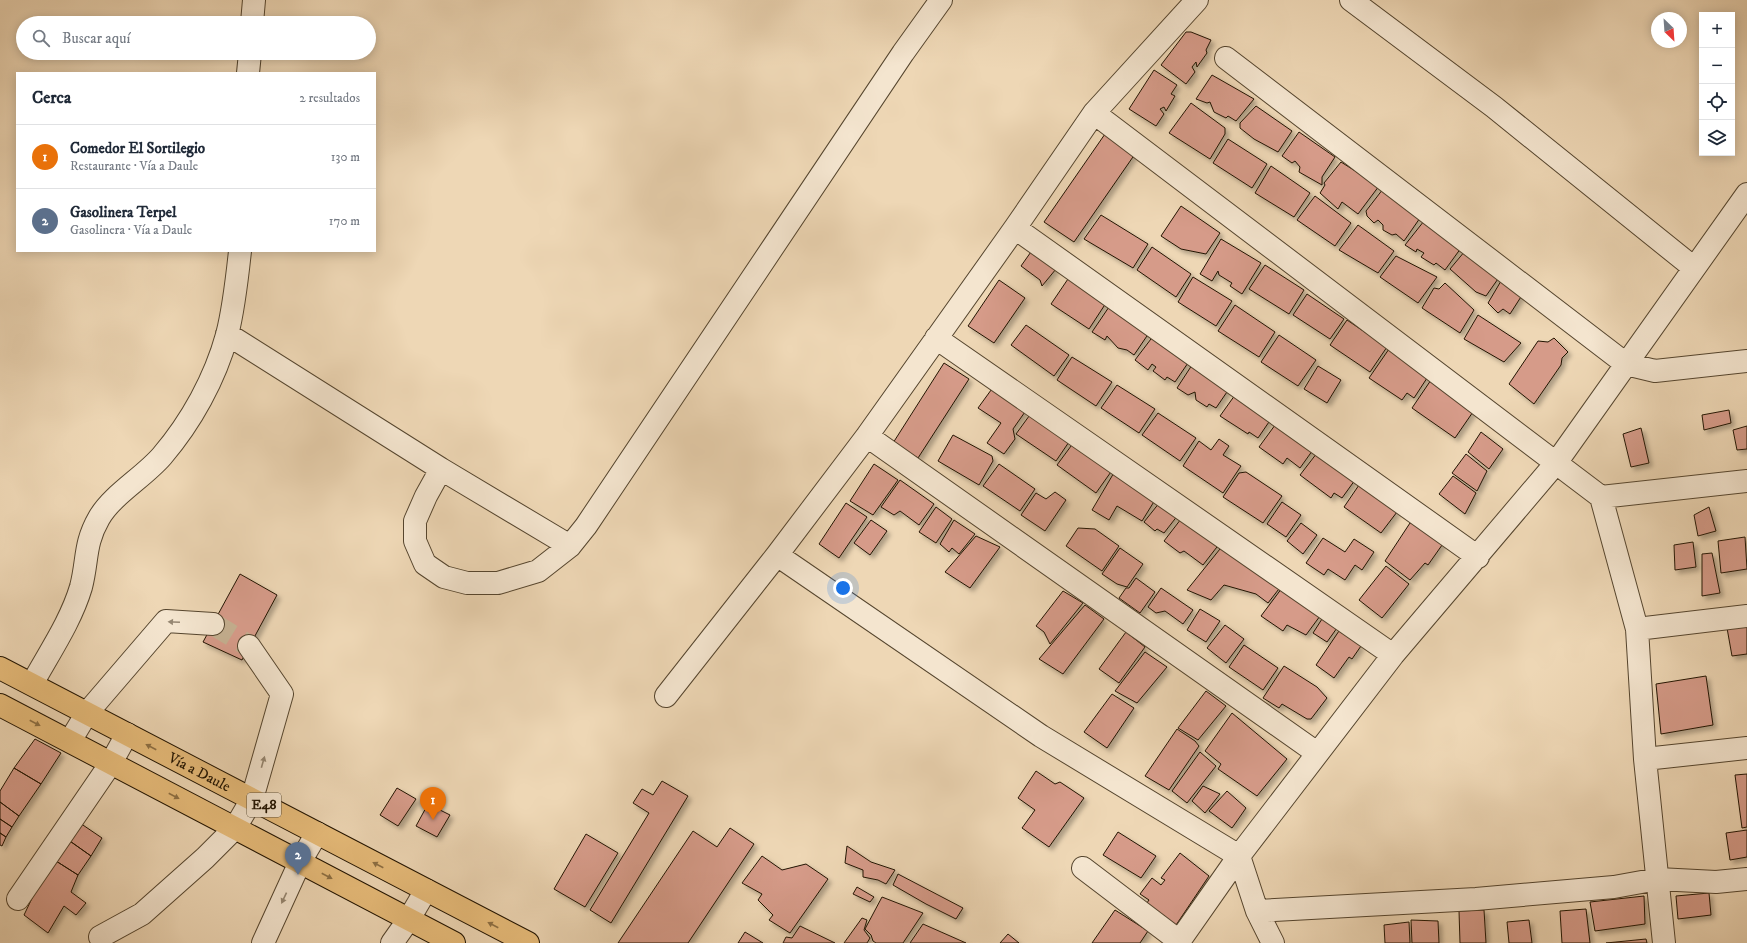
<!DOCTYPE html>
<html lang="es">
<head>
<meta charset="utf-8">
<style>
	:root { --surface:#fff; --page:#f6f6f7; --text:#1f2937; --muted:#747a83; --line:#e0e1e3; --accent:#8f2418 }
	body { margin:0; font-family:"IM FELL DW Pica",serif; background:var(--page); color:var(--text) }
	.controls { position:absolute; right:12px; top:12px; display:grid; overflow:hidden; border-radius:0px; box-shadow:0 2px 10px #0003 }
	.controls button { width:36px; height:36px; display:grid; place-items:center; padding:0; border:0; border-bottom:1px solid var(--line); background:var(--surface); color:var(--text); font:20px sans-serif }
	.compass { position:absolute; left:1651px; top:12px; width:36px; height:36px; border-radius:50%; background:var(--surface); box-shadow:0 2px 10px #0003; rotate:155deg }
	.you { position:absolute; left:843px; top:588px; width:14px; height:14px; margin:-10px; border:3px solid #fff; border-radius:50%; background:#1a73e8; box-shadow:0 0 0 6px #1a73e833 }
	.badge { display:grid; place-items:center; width:26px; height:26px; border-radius:50%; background:var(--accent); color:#fff; font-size:13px; font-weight:700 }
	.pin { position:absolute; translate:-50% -33px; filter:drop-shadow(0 1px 2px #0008) }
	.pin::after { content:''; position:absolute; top:21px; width:14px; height:12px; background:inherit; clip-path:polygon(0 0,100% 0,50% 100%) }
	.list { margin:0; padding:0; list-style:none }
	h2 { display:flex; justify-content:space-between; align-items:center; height:52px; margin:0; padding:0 16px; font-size:17px }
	h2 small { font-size:13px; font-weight:400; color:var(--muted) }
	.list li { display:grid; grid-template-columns:26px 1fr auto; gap:12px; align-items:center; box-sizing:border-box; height:64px; padding:0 16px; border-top:1px solid var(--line) }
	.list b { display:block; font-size:15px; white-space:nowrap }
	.list p { margin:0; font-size:13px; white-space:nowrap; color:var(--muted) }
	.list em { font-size:13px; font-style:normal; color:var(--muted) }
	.icon { flex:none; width:22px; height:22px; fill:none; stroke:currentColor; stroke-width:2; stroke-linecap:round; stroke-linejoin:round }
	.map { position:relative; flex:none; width:1747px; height:943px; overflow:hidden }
	.search { position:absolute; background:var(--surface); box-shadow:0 2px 10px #0003; left:16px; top:16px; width:360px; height:44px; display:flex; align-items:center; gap:10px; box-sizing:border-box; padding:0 14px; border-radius:22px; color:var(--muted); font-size:15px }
	.panel { position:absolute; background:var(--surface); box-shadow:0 2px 10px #0003; left:16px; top:72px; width:360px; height:180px; border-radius:0px }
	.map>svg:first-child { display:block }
	.building { fill:#d69b89; stroke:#221401; filter:url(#shadow) }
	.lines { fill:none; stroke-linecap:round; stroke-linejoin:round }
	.minor-tunnel { stroke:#c5b091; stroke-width:22; stroke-dasharray:22 11; stroke-linecap:butt }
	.minor-casing { stroke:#55452e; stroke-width:24 }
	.highway-casing { stroke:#221401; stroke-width:24 }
	.minor { stroke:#f4e5cf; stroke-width:22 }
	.highway { stroke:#e7bc7a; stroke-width:22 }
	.oneway { fill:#968772 }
	.oneway2 { fill:#8e7044 }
	.labels { text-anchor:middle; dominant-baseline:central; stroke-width:4; stroke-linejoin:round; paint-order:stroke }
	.shield { fill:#f4e5cf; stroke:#61533f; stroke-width:1 }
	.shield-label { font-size:14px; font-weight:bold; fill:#221401 }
	.street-label { font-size:15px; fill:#221401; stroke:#f4e5cf }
</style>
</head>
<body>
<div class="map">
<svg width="1747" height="943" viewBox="0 0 1747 943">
	<defs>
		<filter id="shadow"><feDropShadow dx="3.5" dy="3.5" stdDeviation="2" flood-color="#0004"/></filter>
	</defs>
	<rect width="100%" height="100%" fill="#eed7b5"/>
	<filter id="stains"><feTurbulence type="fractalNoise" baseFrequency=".005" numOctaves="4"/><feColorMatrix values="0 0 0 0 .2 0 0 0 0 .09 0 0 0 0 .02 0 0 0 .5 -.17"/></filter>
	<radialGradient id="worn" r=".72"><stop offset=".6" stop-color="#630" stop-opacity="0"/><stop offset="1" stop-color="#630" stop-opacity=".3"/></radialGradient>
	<path class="building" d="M1186,32H1191L1211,40L1206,50L1207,53L1197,67L1196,62L1192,67L1195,72L1186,84L1161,65Z
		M1154,70L1177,85L1171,94L1175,96L1166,111L1164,107L1160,109L1164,114L1156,126L1129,109Z
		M1212,75L1254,99L1236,121L1228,116L1226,118L1214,112L1210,102L1207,103L1196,99Z
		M1191,103L1225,128V134L1210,159L1169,133Z
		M1256,106L1292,131L1278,152L1254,139L1240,128V123Z
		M1299,132L1335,157L1322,177V185L1299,172L1300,167L1295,161L1292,163L1282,156Z
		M1105,134L1135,154L1074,242L1044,222Z
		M1228,139L1267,164L1252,188L1213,163Z
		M1341,162L1379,186L1358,214L1342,202L1338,209L1320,193L1325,185L1324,183Z
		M1271,166L1310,193L1294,217L1255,193Z
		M1383,189L1420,218L1404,241L1396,234L1392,235L1383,230V225L1378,220L1374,223L1367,216L1366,211Z
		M1315,196L1351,223L1335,246L1297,220Z
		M1181,206L1220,233L1206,254L1181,249L1161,236Z
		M1101,215L1148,244L1133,268L1084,239Z
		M1424,221L1461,248L1445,270L1436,263L1434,265L1421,257L1424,253L1417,249L1416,252L1405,245Z
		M1358,225L1394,251L1378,273L1339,250Z
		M1221,239L1261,263L1242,294L1230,286L1232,283L1219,275L1218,271L1212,281L1200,274Z
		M1152,247L1191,274L1176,297L1137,270Z
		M1033,249L1056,269L1042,286L1040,280L1021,266Z
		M1465,251L1500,276L1486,296L1476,292L1450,269Z
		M1396,256L1437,277L1418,303L1380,277Z
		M1265,265L1304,290L1289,314L1249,289Z
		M1070,276L1106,303L1089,329L1051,304Z
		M1504,276L1526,289L1510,314L1503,309L1498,313L1488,303Z
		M1193,277L1232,301L1216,326L1178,302Z
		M999,280L1025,298L994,343L968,326Z
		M1445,283L1474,310L1460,333L1422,308L1434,288L1439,289Z
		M1307,294L1344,319L1330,339L1293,315Z
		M1111,304L1151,330L1134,355L1127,350L1118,348L1107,336L1105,340L1092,332Z
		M1235,305L1275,332L1259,357L1218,331Z
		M1478,315L1521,343L1504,362L1464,339Z
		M1347,320L1387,347L1370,372L1330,345Z
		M1026,325L1069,355L1054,376L1011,345Z
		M1154,335L1190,360L1175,382L1167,377L1165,380L1153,371L1156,367L1152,364L1148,370L1135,360Z
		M1279,335L1316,360L1298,386L1261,362Z
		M1554,338L1568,352L1562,358L1561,365L1534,404L1509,384L1538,341L1548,342Z
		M1389,349L1429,375L1414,398L1407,393L1402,400L1369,378Z
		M1072,357L1112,382L1096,406L1057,380Z
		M944,363L969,379L918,458L893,443Z
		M1192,365L1229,389L1216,408L1209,404L1207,407L1196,400L1195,392L1188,395L1177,388Z
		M1318,366L1341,380L1327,403L1304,389Z
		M1431,380L1475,409L1455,438L1412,408Z
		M1117,385L1155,409L1139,433L1101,408Z
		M994,386L1027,409L1013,429L1015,439L1004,454L987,443L1001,423L978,408Z
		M1235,395L1271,419L1258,438L1249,432L1248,434L1220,416Z
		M1729,410L1731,423L1704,430L1702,415Z
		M1032,412L1071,439L1056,461L1016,434Z
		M1158,413L1196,438L1180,461L1142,435Z
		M1278,421L1315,447L1300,468L1287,458L1283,464L1259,447Z
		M1747,426V449L1737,450L1733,430Z
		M1641,428L1649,463L1631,467L1623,434Z
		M1481,432L1503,449L1489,469L1468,452Z
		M953,435L992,456L993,461L979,485L938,461Z
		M1219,439L1229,446L1223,455L1241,466L1223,493L1183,466L1199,441L1211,450Z
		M1074,442L1113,469L1096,493L1057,465Z
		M1317,453L1355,480L1342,498L1334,493L1331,498L1300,475Z
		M1466,454L1487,471L1477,491L1452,473Z
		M874,464L898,480L873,515L850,501Z
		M999,464L1035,489L1020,511L983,486Z
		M1115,471L1155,500L1142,521L1117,506L1109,520L1092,510Z
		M1246,472L1282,496L1263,523L1223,497L1239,473Z
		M1453,476L1476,493L1465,514L1439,494Z
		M900,480L934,504L919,525L900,511L894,515L881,507Z
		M1359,485L1397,512L1381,533L1344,507Z
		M1055,492L1066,500L1045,531L1021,515L1036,493L1046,499Z
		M1160,502L1178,515L1164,533L1157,529L1155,531L1144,522Z
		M1282,502L1301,515L1286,537L1267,524Z
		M846,503L867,517L839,558L819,544Z
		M936,507L952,519L936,543L919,532Z
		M1709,507L1716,531L1698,536L1694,515Z
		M1181,519L1220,543L1203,565L1184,551L1180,553L1164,541Z
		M871,520L887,531L870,555L854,543Z
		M954,520L975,534L959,554L952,548L949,552L940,544Z
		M1422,521L1447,538L1428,565L1425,563L1410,580L1385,561L1410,523Z
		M1301,523L1317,535L1303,554L1287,541Z
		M1078,528L1095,529L1119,546L1102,571L1066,546Z
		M976,536L1000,547L970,588L945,572Z
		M1745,537L1747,569L1721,573L1718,541Z
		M1323,538L1345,552L1354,539L1374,552L1362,570L1355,565L1345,580L1328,569L1324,575L1306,563Z
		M1693,542L1696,567L1675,570L1674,545Z
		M1224,544L1282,585L1268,603L1256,594L1224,585L1211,600L1187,590Z
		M1120,548L1143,564L1127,587L1117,584L1102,574Z
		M1712,553L1720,593L1702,596V554Z
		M1386,566L1409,584L1382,618L1359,600Z
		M240,574L277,595L242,660L203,642Z
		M1136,578L1155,592L1140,613L1119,598L1126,588H1129Z
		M1161,588L1193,610L1183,624L1165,611L1156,613L1148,607Z
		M1282,588L1320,616L1306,635L1287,625L1283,631L1261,616Z
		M1063,591L1083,603L1050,644L1044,632L1036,626Z
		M1085,605L1104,619L1063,674L1039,659Z
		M1200,609L1220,621L1206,642L1187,630Z
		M1322,619L1337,628L1327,642L1313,633Z
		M1225,625L1244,639L1226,663L1207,648Z
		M1747,626V654L1732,656L1727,628Z
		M1339,631L1361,646L1352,659L1349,657L1334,678L1316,665Z
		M1126,632L1145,647L1119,683L1099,669Z
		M1244,645L1278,668L1263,690L1229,667Z
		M1145,652L1167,667L1137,703L1115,691Z
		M1284,666L1317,687L1327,698L1311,719H1307L1282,704L1279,708L1263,698Z
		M1706,676L1713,725L1661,734L1656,684Z
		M1206,691L1226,706L1198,740L1178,728Z
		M1112,694L1134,708L1107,748L1084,732Z
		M1232,713L1287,759L1257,796L1218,769L1221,764L1205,751Z
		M1177,729L1195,741L1199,746L1169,790L1145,776Z
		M35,739L61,753L41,784L14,768Z
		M1200,752L1216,766L1187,803L1172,791Z
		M14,768L41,784L19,816L0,802V791Z
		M1036,771L1055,784L1060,782L1084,798L1049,847L1022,828L1035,810L1018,798Z
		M1747,774V827L1742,828L1735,775Z
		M662,781L688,796L611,923L590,910L649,813L633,803L642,789L653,795Z
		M1203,786L1220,794L1205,813L1192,801Z
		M397,788L416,799L398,826L380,815Z
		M1227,791L1246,808L1232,828L1209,811Z
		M0,802L19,816L12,827L0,819Z
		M428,804L450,815L437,837L416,826Z
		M0,819L12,827L6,837L0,833Z
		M77,821L102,838L91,856L67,839Z
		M730,828L754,844L688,943H618L693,831L717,847Z
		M1747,830V857L1730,860L1726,833Z
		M1118,832L1156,856L1141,878L1103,855Z
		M0,833L6,837L2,846L0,845Z
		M586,834L618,853L585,907L554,889Z
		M67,839L91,856L78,875L56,861Z
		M847,846L871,862L895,870L886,884L878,880L863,877V870L845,863Z
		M1180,853L1209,876L1174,928L1144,907L1149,900L1140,894L1152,878L1161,885L1165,880L1161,878Z
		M762,856L782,870L806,864L828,879L790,933L769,920L773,915L758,900L762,894L742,883Z
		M56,861L78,875L71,892L86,903L76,915L64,906L48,933L24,915L47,867Z
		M898,874L963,908L956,919L926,904L893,885Z
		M857,887L874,897L870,902L853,894Z
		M1709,893L1711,915L1678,919L1676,896Z
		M1644,896L1645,924L1595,931L1590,902Z
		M882,897L923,913L903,943H876L873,941L871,935L865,929Z
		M1586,909L1590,943H1562L1560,911Z
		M1115,910L1148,931L1140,943H1092Z
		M1484,910L1486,943H1460L1459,911Z
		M862,918L867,920L864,930L870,938L867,943H844Z
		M1411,920L1438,921L1439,943H1412Z
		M1529,920L1532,943H1509L1507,922Z
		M1409,922L1410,943H1385L1384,925Z
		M923,924L966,943H910Z
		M800,926L835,943H783L786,937L792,938Z
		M745,932L763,943H738Z
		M1008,934L1019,943H1000Z
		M1646,939L1647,943H1606Z"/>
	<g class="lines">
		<path class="minor-tunnel" d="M213,624L249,646"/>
		<defs>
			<path id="minor" d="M1351,0L1494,107L1694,268
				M252,23L254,0
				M1226,58L1626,364L1655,371L1747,361
				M248,73L250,53
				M1094,113L1601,497L1637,629L1645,759L1664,943
				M1015,228L1478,557
				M227,334L441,469L570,546
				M936,338L1393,655
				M867,436L1317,753
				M441,469L426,496L415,521V541L425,564L444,577L467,583H498L538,571L570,546L586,526L903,53L941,0
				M1601,497L1747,481
				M777,555L1041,736L1239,856L1257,911L1273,943
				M1637,629L1747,616
				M32,684C49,653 71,621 81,587C88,560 84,544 99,518C112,495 144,477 162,456C191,422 215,379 227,335C234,308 237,279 240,251
				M666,696L777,555L867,436L1015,228L1094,113L1197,0
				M70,741L87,713L166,621L213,624
				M1645,759L1747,748
				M1083,868L1179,941
				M18,899L111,763L127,734
				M1257,911L1476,899L1614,887L1658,879L1716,882L1747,879
				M100,937L142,914L205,858L235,828L252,799L282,694L249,646
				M263,943L300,862L317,833
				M392,943L409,919L426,890
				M1178,943L1239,856L1393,655L1556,463L1747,194"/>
			<g id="highway">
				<path id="s1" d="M0,668L528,943"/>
				<path d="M0,705L454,943"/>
			</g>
		</defs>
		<use href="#minor" class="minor-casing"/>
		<use href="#highway" class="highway-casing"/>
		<use href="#minor" class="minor"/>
		<use href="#highway" class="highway"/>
	</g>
	<defs><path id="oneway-solid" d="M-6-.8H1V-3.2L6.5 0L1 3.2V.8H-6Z"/></defs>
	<g class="oneway">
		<use href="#oneway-solid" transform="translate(174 622) rotate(-177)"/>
		<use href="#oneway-solid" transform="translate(263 762) rotate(-74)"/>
		<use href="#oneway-solid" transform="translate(284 898) rotate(115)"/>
	</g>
	<g class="oneway2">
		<use href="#oneway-solid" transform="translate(35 723) rotate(28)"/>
		<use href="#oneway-solid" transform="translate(151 747) rotate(-152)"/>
		<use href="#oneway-solid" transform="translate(174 796) rotate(28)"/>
		<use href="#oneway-solid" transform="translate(378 865) rotate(-153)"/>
		<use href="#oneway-solid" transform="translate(327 876) rotate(28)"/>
		<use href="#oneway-solid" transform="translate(493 925) rotate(-152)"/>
	</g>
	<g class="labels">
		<rect class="shield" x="247" y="793" width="34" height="24" rx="3"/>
		<g class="shield-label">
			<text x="264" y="805">E48</text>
		</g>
		<g class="street-label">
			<text stroke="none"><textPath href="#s1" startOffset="225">Vía a Daule</textPath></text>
		</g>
	</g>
	<rect width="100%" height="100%" filter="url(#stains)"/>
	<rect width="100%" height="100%" fill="url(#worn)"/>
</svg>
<div class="controls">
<button>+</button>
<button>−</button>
<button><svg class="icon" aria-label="locate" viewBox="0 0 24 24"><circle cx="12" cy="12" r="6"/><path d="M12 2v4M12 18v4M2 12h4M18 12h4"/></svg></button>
<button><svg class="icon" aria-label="layers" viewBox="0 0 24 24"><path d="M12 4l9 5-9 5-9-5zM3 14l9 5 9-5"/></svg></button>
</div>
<svg class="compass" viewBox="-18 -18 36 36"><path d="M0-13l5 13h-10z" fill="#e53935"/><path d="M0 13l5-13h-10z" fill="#747a83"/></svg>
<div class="you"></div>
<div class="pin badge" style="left:433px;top:820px;background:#e8710a">1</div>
<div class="pin badge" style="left:298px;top:875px;background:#5c6f8a">2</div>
<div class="search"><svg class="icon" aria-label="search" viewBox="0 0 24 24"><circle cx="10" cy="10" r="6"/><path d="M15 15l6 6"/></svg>Buscar aquí</div>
<section class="panel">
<h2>Cerca<small>2 resultados</small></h2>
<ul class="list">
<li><span class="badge" style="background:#e8710a">1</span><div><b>Comedor El Sortilegio</b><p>Restaurante · Vía a Daule</p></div><em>130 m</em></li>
<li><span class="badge" style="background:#5c6f8a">2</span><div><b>Gasolinera Terpel</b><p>Gasolinera · Vía a Daule</p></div><em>170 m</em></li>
</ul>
</section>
</div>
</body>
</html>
